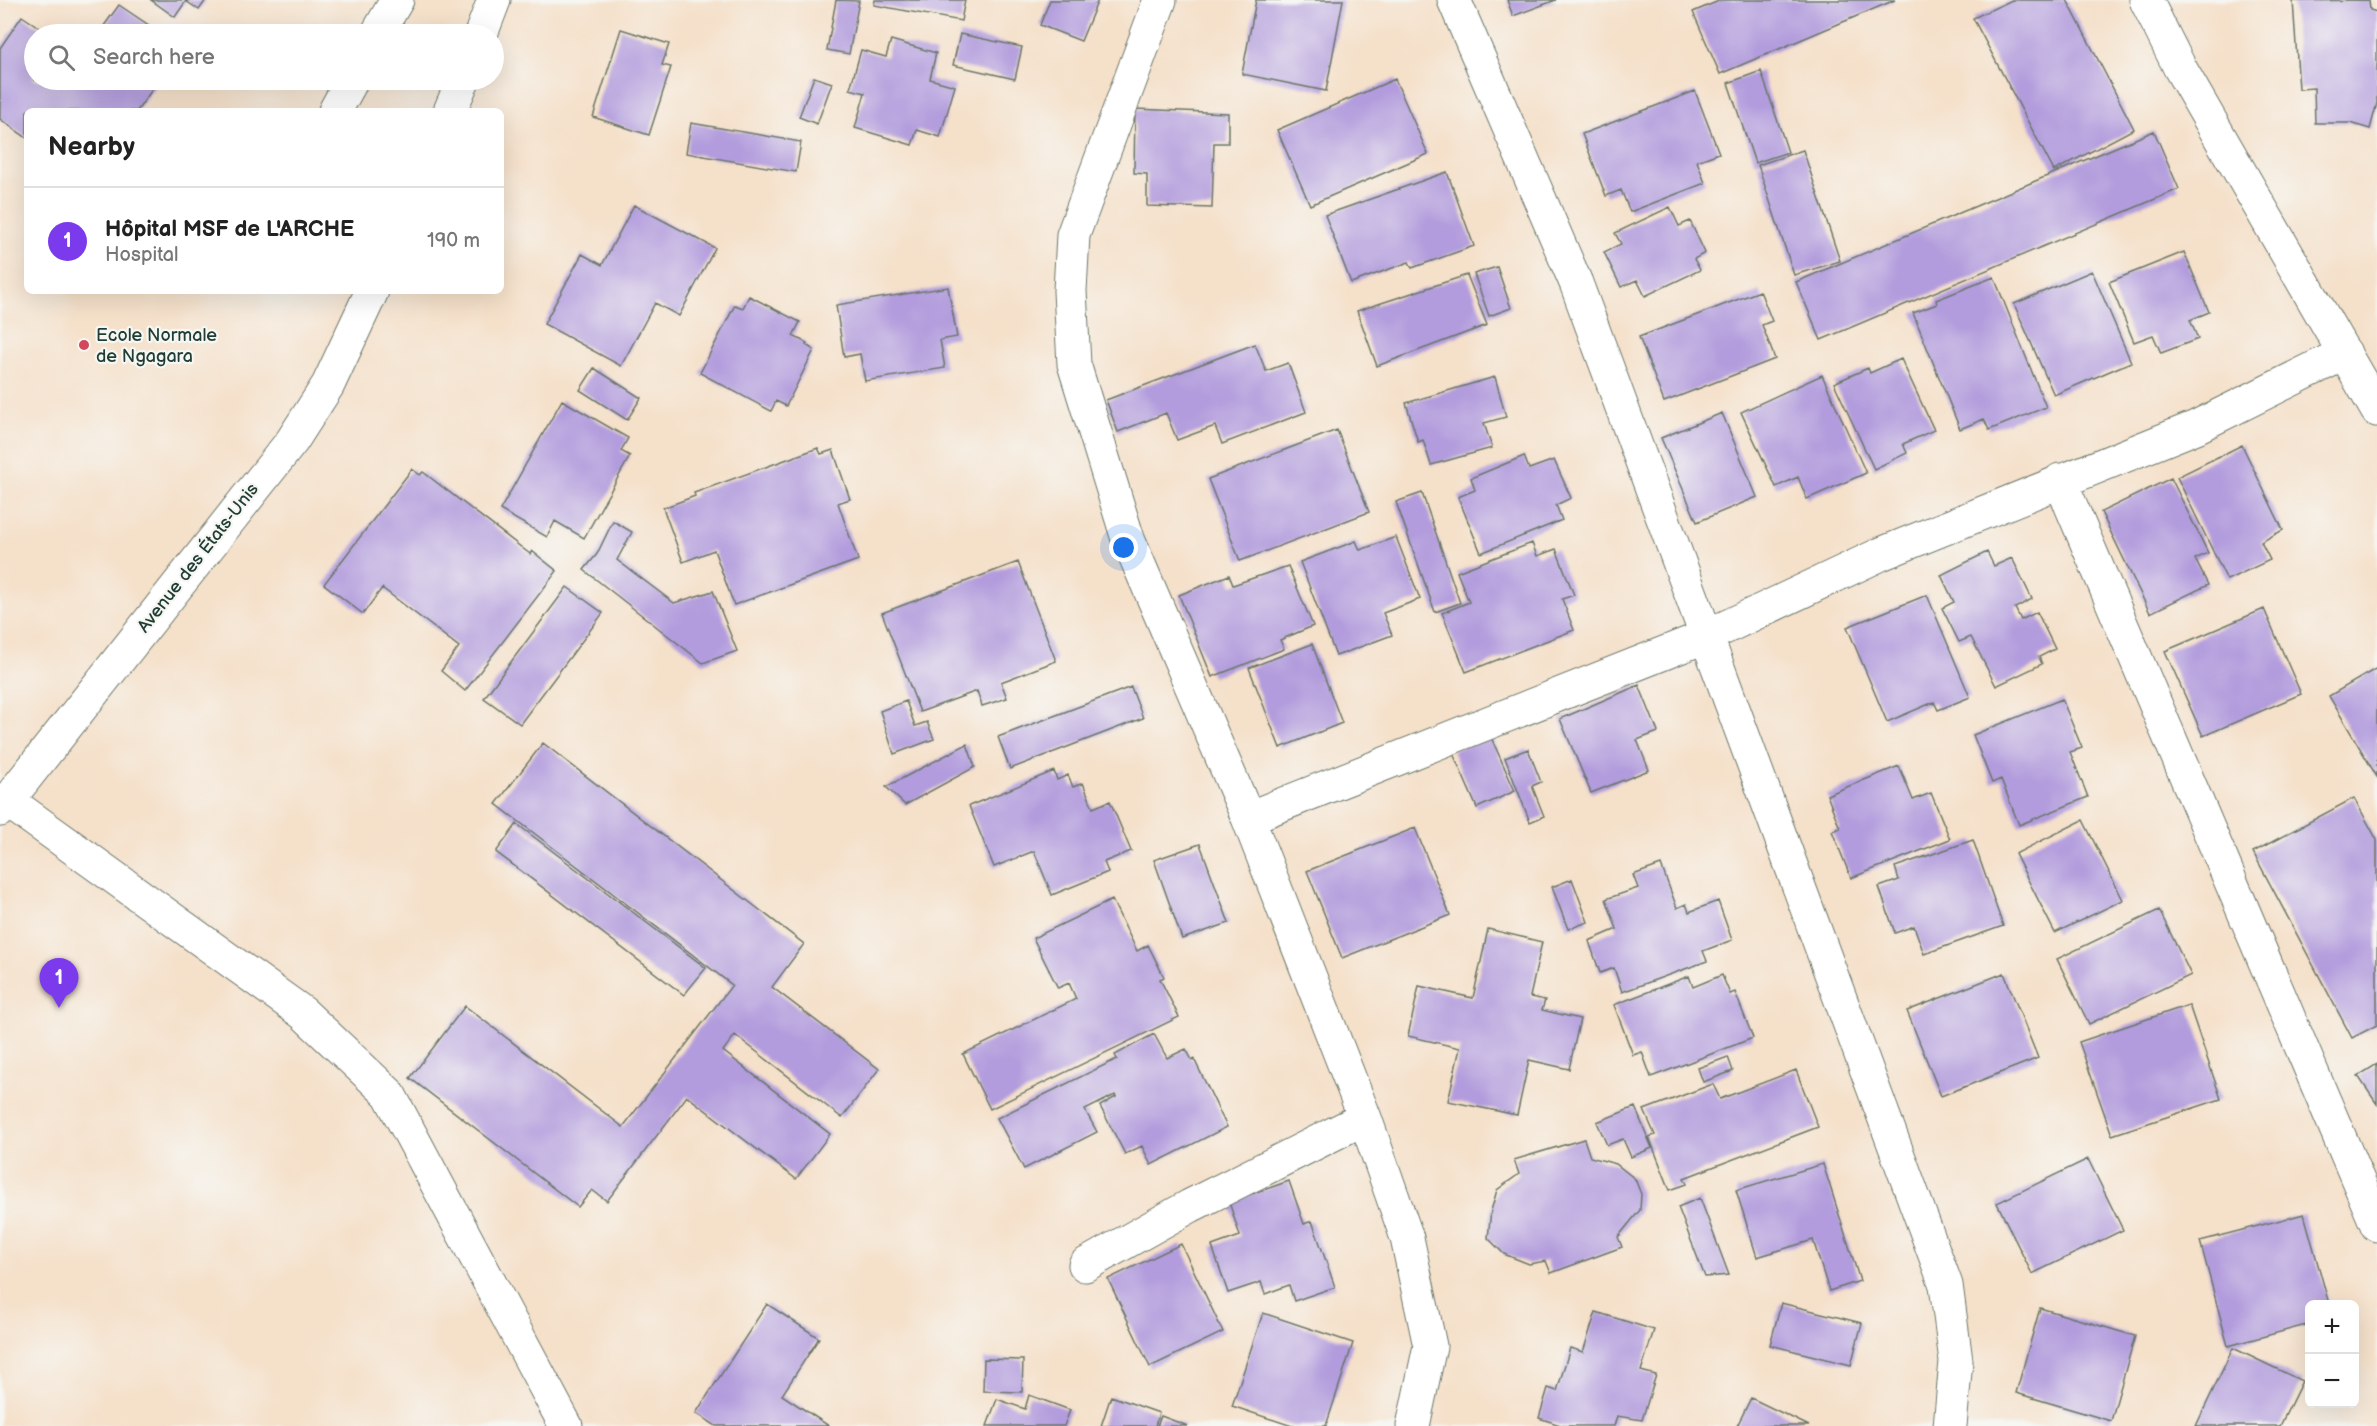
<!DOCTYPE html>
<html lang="en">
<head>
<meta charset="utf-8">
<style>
	:root { --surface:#fff; --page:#f6f6f6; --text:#222; --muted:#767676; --line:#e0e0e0; --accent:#7c3aed }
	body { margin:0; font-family:"Balsamiq Sans",sans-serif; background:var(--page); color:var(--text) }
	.controls { position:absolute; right:18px; bottom:18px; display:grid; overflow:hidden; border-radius:9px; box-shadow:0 6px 24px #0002 }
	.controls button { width:54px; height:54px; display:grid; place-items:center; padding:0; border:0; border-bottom:2px solid var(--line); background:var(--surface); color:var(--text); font:30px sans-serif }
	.you { position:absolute; left:1124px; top:548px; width:21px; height:21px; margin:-15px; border:4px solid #fff; border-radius:50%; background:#1a73e8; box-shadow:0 0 0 9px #1a73e833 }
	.badge { display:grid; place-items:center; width:39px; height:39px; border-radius:50%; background:var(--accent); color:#fff; font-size:20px; font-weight:700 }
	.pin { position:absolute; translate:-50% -50px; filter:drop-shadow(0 2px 3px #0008) }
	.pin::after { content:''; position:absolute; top:32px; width:21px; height:18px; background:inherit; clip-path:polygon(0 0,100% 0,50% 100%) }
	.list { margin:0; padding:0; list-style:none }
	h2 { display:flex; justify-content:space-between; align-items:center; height:78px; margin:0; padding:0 24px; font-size:26px }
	h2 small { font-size:20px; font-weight:400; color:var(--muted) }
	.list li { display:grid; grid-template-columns:39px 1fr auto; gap:18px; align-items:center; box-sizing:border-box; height:108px; padding:0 24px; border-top:2px solid var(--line) }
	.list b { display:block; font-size:22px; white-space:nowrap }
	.list p { margin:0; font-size:20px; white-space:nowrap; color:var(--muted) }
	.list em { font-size:20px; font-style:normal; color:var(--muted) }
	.icon { flex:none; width:33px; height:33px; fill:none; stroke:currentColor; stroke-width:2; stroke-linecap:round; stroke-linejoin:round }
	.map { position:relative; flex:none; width:2377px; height:1426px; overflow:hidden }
	.search { position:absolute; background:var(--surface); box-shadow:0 6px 24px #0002; left:24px; top:24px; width:480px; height:66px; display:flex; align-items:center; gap:15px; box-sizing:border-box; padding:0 21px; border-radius:33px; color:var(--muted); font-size:22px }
	.panel { position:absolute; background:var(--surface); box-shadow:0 6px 24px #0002; left:24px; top:108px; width:480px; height:186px; border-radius:9px }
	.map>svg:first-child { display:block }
	.building { fill:#b29cdd }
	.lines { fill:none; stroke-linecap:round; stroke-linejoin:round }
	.minor-casing { stroke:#6a7668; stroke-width:35 }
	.minor { stroke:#fff; stroke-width:33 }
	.poi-dot { fill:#d1495b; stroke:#f6f6f2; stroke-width:2 }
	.labels { text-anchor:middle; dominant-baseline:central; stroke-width:4.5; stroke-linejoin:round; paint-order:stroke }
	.poi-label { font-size:18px; fill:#1f3d34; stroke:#f6f6f2; text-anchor:start }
	.street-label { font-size:18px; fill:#1f3d34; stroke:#f6f6f2 }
</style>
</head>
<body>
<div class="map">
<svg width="2377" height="1426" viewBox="0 0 2377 1426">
	<rect width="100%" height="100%" fill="#f6f6f2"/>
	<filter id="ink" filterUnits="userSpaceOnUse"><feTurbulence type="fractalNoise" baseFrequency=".0167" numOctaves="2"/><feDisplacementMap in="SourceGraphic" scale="12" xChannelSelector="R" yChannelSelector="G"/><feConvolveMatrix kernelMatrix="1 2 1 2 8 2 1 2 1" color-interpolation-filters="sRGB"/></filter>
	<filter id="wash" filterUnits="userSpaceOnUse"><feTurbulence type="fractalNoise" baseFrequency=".008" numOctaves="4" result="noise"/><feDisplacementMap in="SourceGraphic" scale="24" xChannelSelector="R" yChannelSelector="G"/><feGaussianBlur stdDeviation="1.35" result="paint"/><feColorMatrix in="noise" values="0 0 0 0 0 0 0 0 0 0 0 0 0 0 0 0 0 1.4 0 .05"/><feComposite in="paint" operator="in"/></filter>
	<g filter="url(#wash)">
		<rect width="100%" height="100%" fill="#f5e0c9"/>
		<g id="blocks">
			<path class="building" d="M151,0H206L199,10L186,1L175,17Z
				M836,0L859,1L849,54L827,50Z
				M875,0H965L961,21L874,5Z
				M1050,0H1098L1081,41L1040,25Z
				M1256,0H1343L1326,91L1242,74Z
				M1507,0H1556L1513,16Z
				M1721,0H1895L1720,74L1693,12Z
				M2012,0H2067L2134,129L2054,171L1973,18Z
				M2369,0L2370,10L2377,12V103L2370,129L2350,123H2315L2314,88L2299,89L2293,1Z
				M119,5L162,34H98Z
				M22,16L49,34H34V80H159L137,111H27V138L0,119V48Z
				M621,29L669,44L662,65L671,67L649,135L593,117Z
				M960,34L1022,47L1015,79L953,65Z
				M891,40L936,53L930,79L955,86L940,137L917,130L912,145L855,128L865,93L850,89L861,50L886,57Z
				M1761,71L1788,152L1755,163L1728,83Z
				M814,77L832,83L817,124L799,117Z
				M1395,79L1428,154L1310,205L1277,130Z
				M1695,91L1719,153L1697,161L1705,183L1630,212L1621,190L1606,196L1582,134Z
				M1135,109L1228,113V143H1214L1212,208L1147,206V174L1134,173Z
				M691,123L801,142L796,172L686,153Z
				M2154,131L2179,189L1821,340L1796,282Z
				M1803,150L1840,261L1794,275L1758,165Z
				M1447,172L1474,246L1412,268L1409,262L1351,283L1325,215Z
				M634,205L715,248L679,316L655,303L621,366L544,324L582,254L602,265Z
				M1670,207L1679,226L1690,221L1705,253L1694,259L1700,270L1645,296L1637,280L1621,287L1604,252L1621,244L1615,233Z
				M2184,252L2209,312L2190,320L2198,339L2161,353L2153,335L2134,342L2109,282Z
				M1497,267L1511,308L1489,316L1474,274Z
				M2092,271L2131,362L2054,395L2014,304Z
				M1467,275L1487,325L1377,366L1357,311Z
				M1994,277L2046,407L1989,430L1984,419L1960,429L1913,313L1937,304L1936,300Z
				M948,287L957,337L940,340L945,368L865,381L860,354L844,357L836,305Z
				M1760,291L1772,321L1762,325L1775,359L1664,402L1639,337Z
				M749,296L800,322L793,336L807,343L806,345L814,350L786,406L776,401L771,411L700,373L735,305L743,308Z
				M1255,344L1266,371L1288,363L1306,412L1222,444L1215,426L1177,440L1166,413L1118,432L1106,400Z
				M1901,359L1934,430L1903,444L1907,453L1874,469L1834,383L1868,368L1870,373Z
				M594,368L641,398L627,420L580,390Z
				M1822,375L1866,473L1807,499L1798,477L1776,487L1741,412Z
				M1495,377L1506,417L1484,423L1492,448L1431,465L1423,440L1418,442L1406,403Z
				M562,400L628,438L621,451L630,456L584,538L555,521L547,537L500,510Z
				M1722,413L1757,497L1697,522L1661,438Z
				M1337,430L1369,512L1240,561L1208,479Z
				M2242,445L2283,530L2261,542L2270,560L2227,580L2177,477Z
				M818,448L821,454L833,450L850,499L838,503L858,560L734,605L714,550L683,562L663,508L695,496L694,493Z
				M1524,456L1529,469L1554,460L1571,498L1556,505L1562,520L1481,553L1458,497L1475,490L1471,478Z
				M412,469L420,475L423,472L530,554L532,551L557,571L465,691L441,671L459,647L382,588L363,614L324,584Z
				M2171,478L2208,553L2195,559L2208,585L2150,613L2101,512Z
				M1422,493L1460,603L1435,612L1396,502Z
				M613,521L632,532L617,560L674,603L713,591L737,651L703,663L584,570L597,554Z
				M1396,537L1420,599L1383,613L1392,635L1336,656L1300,562L1356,541L1360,550Z
				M1532,543L1537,556L1556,549L1574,595L1562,599L1574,630L1466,672L1442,613L1469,602L1457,572Z
				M1987,552L1994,566L2012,558L2032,599L2015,608L2021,620L2037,612L2055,649L2039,657L2042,664L1996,686L1971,637L1959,642L1942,608L1954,602L1941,575Z
				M1018,562L1056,661L1001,682L1007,698L982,706L977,691L920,712L882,613Z
				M1288,566L1313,626L1280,640L1284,649L1212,677L1179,595L1229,575L1233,585Z
				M567,587L603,613L520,724L484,698Z
				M1927,595L1970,697L1938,710L1934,702L1887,722L1847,627Z
				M2264,609L2301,694L2203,736L2165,651Z
				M1312,644L1342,723L1280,748L1249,668Z
				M2377,668V777L2329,696Z
				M1639,685L1658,732L1637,740L1649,770L1591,793L1560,719Z
				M1131,687L1143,718L1010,769L998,737Z
				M2062,699L2082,748L2070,752L2088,797L2019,825L2001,779L1992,783L1973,735Z
				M906,701L915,726L927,722L934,739L894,754L880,711Z
				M1490,735L1515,791L1477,808L1452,751Z
				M543,743L804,944L772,987L879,1069L842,1118L735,1035L723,1051L830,1134L796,1179L687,1096L607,1201L592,1190L578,1207L410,1078L465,1006L623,1127L732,985L496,804Z
				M967,744L975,767L905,805L886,787Z
				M1528,749L1541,782L1532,786L1544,816L1530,822L1505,758Z
				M1899,766L1913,800L1931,793L1950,839L1851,878L1832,831L1840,828L1827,795Z
				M1054,771L1057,780L1068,775L1073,787L1083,783L1093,808L1110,801L1131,851L1104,862L1108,872L1052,895L1034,851L994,867L969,806Z
				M2354,798L2377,840V1025L2352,1038L2253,852Z
				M2083,820L2123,900L2055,933L2015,854Z
				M517,824L706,968L684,995L496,852Z
				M1415,828L1450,915L1342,958L1307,871Z
				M1973,840L2003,926L1924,954L1914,926L1895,933L1879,887L1899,880L1895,867Z
				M1200,844L1229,923L1182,939L1154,860Z
				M1661,865L1677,908L1686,904L1689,912L1718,901L1732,940L1703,951L1707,961L1622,992L1614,968L1600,973L1589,941L1617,929L1606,899L1638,888L1633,875Z
				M1572,879L1588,922L1568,929L1552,887Z
				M1112,900L1137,951L1148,945L1164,977L1160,979L1179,1017L990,1109L963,1054L1076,999L1069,983L1058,988L1033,938Z
				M2159,910L2191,975L2089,1024L2057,959Z
				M1488,929L1542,942L1530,997L1545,1000L1542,1010L1580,1019L1569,1069L1529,1060L1517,1115L1448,1101L1460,1048L1408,1036L1419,986L1473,998Z
				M2004,973L2038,1058L1941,1096L1907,1011Z
				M1722,975L1730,994L1735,992L1753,1038L1651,1077L1642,1052L1633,1055L1614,1005L1689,976L1693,987Z
				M2189,1005L2221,1099L2112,1135L2079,1042Z
				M1154,1034L1167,1058L1186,1049L1192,1060L1194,1059L1227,1127L1151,1165L1142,1146L1125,1154L1100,1106L1116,1097L1115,1095L1085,1110L1097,1132L1024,1169L997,1118L1117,1059L1115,1055Z
				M1728,1057L1733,1071L1703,1082L1698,1068Z
				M2377,1064V1104L2358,1076Z
				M1796,1070L1818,1127L1684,1178L1687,1184L1670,1190L1649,1137L1655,1135L1644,1110L1713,1084L1720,1099Z
				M1635,1107L1652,1148L1631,1157L1623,1139L1607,1145L1597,1122Z
				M1584,1139L1590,1157L1616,1164L1635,1179L1641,1194L1640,1210L1618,1237L1622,1247L1551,1273L1546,1261L1529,1264L1504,1254L1488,1238L1491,1211L1497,1190L1519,1174L1514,1160Z
				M2088,1159L2123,1230L2032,1274L1997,1203Z
				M1823,1164L1860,1281L1829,1291L1813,1240L1757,1257L1736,1190Z
				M1289,1181L1304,1224L1312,1221L1335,1287L1294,1301L1289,1285L1265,1294L1261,1282L1228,1293L1212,1246L1240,1236L1229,1202Z
				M1700,1198L1729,1275L1705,1277L1678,1207Z
				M2304,1214L2329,1304H2310V1324L2228,1346L2200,1241Z
				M1181,1244L1223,1332L1150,1367L1108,1279Z
				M1781,1303L1862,1323L1851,1365L1770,1345Z
				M767,1304L819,1338L782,1395L829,1426H716L696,1413Z
				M2040,1308L2135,1336L2111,1421L2016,1393Z
				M1596,1312L1654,1330L1641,1371L1656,1375L1642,1420L1617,1416L1614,1426H1563L1539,1418L1548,1388L1557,1391L1570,1348L1583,1352Z
				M1263,1313L1353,1343L1326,1426H1292L1232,1406Z
				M2233,1348L2302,1381L2280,1426H2196Z
				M984,1359L1023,1360L1022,1392L983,1391Z
				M1029,1395L1070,1410L1064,1426H987L997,1399L1025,1409Z
				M1111,1396L1159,1413L1155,1426H1101Z
				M1751,1398L1809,1426H1737Z
				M1161,1416L1188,1426H1157Z"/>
		</g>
	</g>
	<g filter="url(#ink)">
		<use href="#blocks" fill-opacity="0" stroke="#6a7668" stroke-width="1.5"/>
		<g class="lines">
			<defs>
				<path id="minor" d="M1160,0L1073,235L1070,291L1074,364L1128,539L1248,818L1365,1118L1407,1238L1430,1346L1413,1426
					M1454,0L1576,283L1946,1285L1956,1361L1950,1426
					M2146,0L2180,68L2377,410
					M377,34L397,0
					M481,34L494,0
					M335,111L352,80
					M450,111L463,80
					M2060,480L2377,1225
					M8,801L303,1013L389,1094L566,1426
					M0,810L292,441L328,385L372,291
					M1248,818L1707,636L1881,554L2196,427L2345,353
					M1085,1265L1190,1206L1365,1118"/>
			</defs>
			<use href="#minor" class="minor-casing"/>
			<use href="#minor" class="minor"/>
		</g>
	</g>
	<circle class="poi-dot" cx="84" cy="345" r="6"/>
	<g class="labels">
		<g class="poi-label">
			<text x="96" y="335">Ecole Normale<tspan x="96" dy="21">de Ngagara</tspan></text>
		</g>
		<g class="street-label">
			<text transform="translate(198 558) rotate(-52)">Avenue des États-Unis</text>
		</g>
	</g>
</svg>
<div class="controls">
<button>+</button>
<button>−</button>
</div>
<div class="you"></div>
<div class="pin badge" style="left:59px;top:1008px">1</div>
<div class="search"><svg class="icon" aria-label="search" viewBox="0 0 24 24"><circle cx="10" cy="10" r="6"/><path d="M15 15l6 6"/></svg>Search here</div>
<section class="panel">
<h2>Nearby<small></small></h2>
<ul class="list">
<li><span class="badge">1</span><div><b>Hôpital MSF de L'ARCHE</b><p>Hospital</p></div><em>190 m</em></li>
</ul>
</section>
</div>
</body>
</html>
